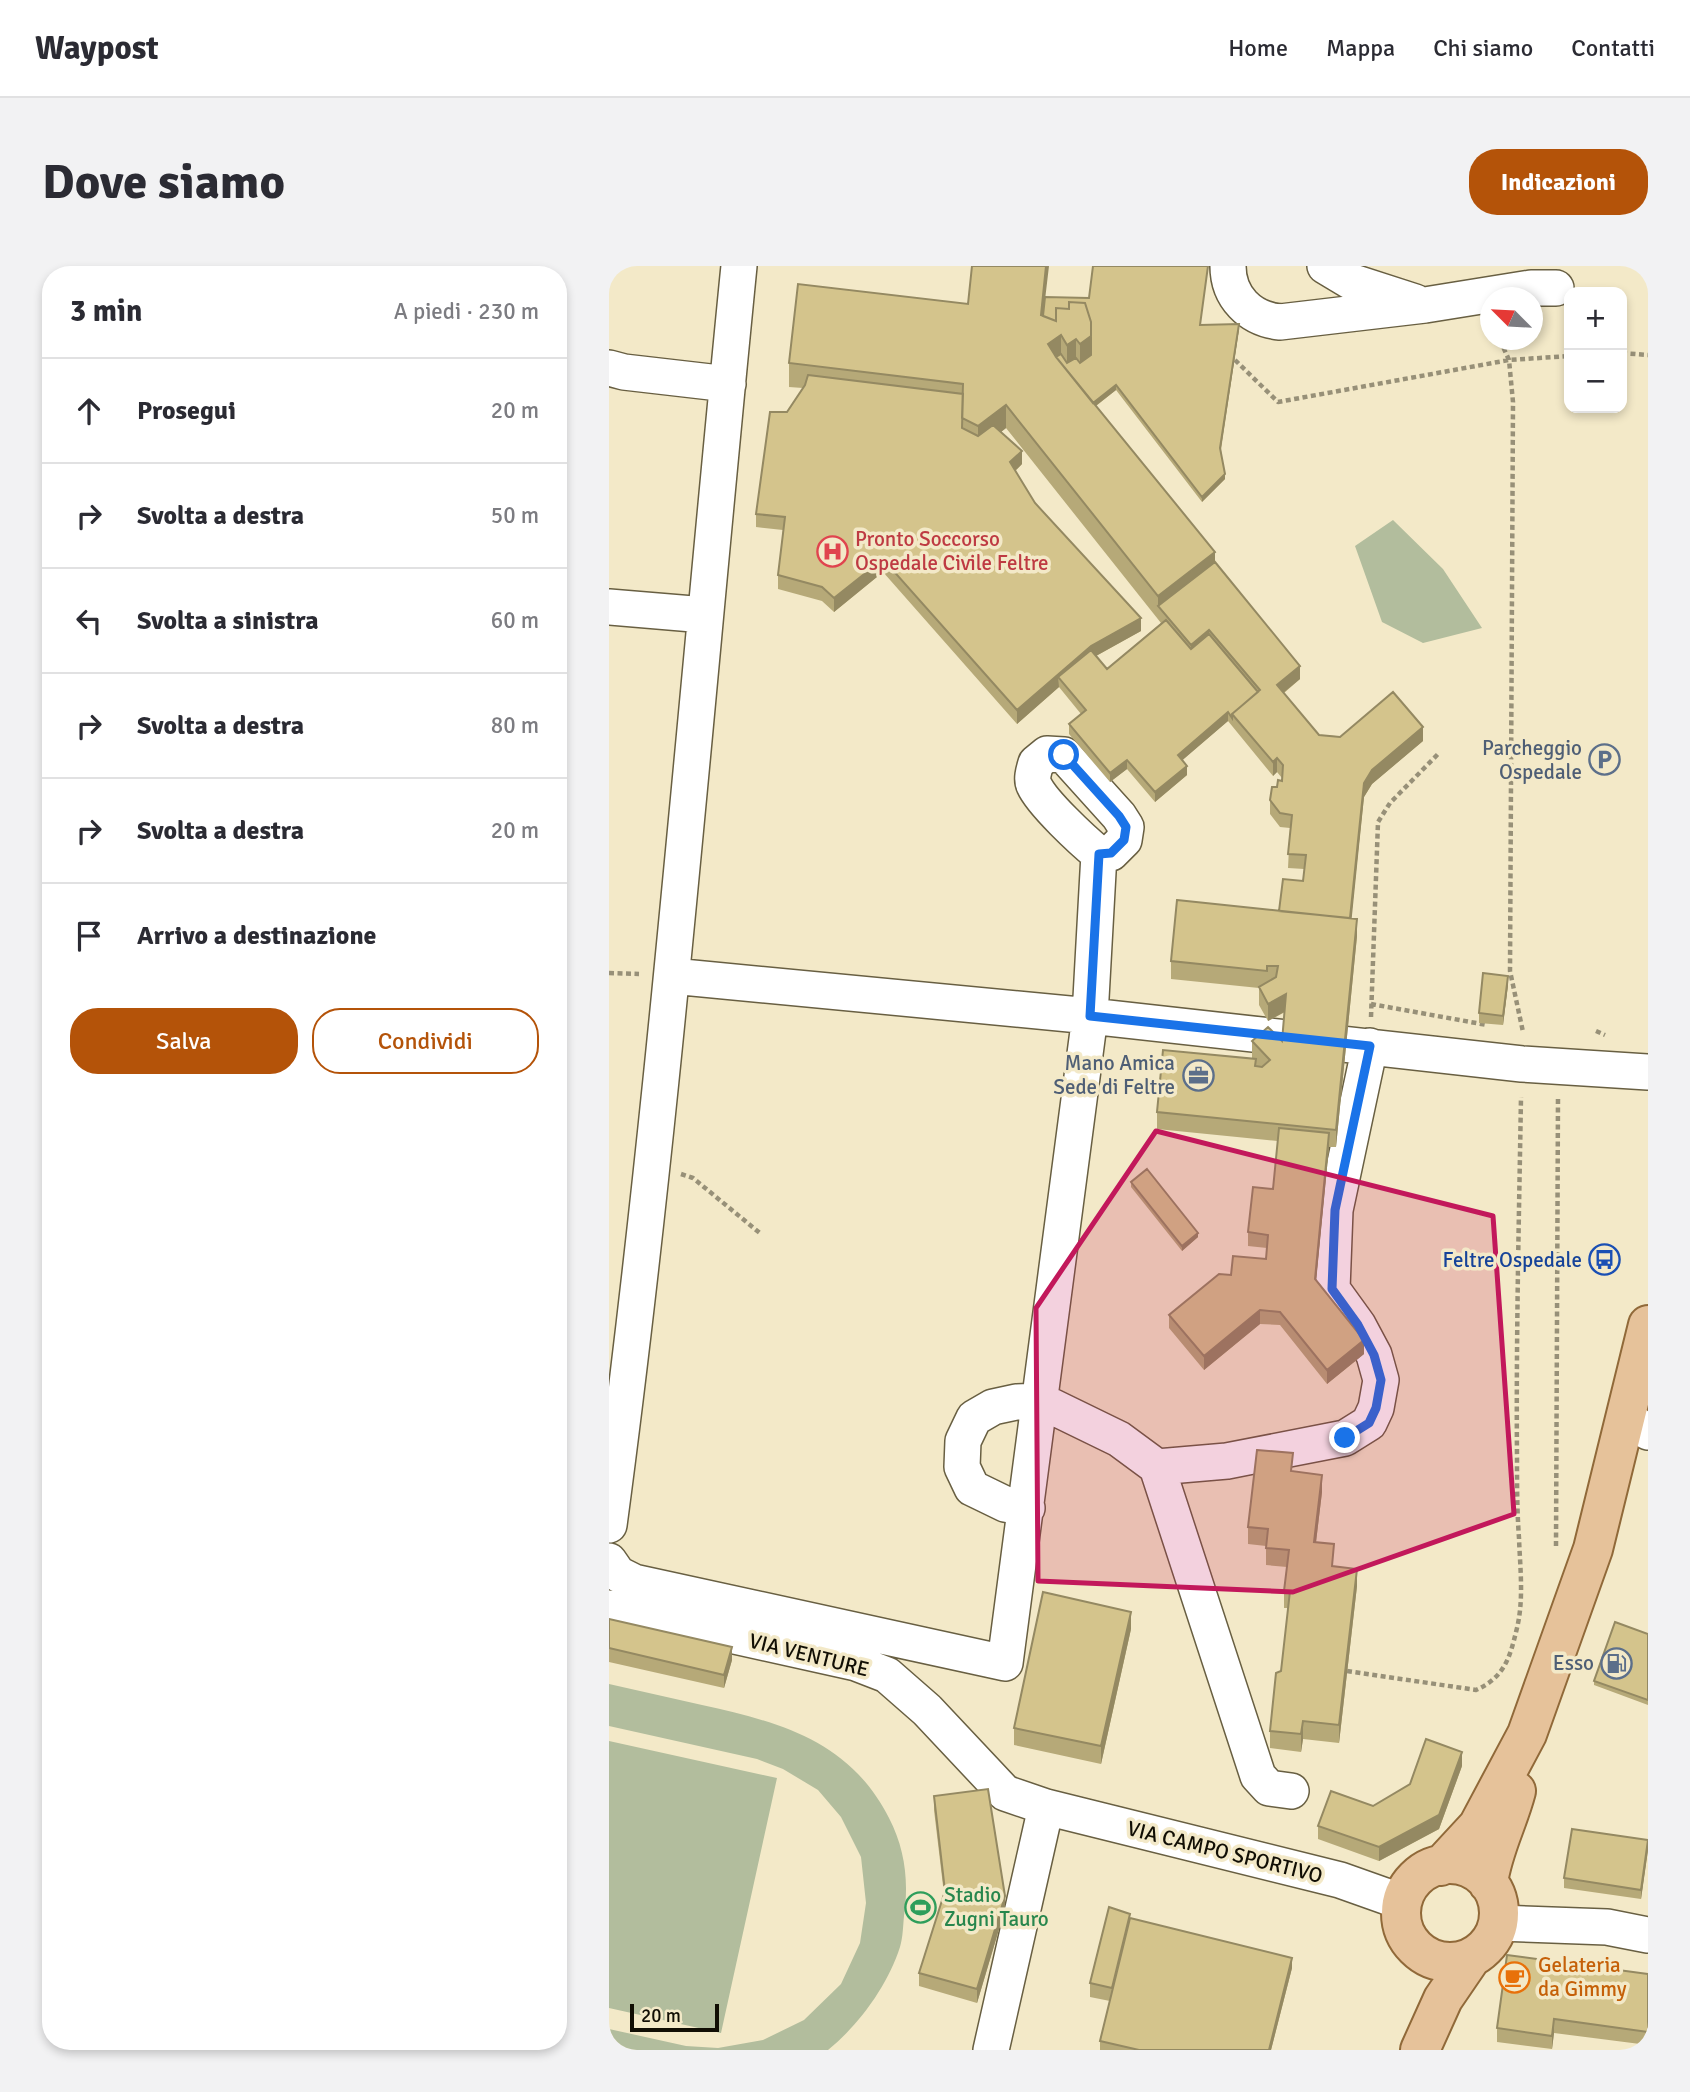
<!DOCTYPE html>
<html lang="it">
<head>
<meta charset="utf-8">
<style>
	:root { --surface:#fff; --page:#f2f2f3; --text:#2b2b33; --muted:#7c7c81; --line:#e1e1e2; --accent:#b45309 }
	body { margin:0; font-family:Signika,sans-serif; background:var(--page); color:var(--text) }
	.controls { position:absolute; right:21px; top:21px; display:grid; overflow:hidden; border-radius:14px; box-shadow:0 4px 10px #0003 }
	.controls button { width:63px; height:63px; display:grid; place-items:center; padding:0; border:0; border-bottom:2px solid var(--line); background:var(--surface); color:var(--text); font:35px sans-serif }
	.compass { position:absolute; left:871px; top:21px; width:63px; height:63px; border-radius:50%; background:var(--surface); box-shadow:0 4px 10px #0003; rotate:294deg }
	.scale { position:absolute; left:21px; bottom:18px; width:89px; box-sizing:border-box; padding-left:7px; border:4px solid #110e04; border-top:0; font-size:19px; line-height:24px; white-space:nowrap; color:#110e04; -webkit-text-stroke:5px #f3e9c8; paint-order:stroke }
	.stop { position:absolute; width:21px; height:21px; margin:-16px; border:5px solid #1a73e8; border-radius:50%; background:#fff }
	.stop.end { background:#1a73e8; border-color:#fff; box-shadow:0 2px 7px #0008 }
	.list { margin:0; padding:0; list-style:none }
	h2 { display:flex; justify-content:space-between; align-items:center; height:91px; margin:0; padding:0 28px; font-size:30px }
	h2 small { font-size:23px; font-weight:400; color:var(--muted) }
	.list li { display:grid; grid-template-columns:46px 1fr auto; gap:21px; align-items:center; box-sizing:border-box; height:105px; padding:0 28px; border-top:2px solid var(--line) }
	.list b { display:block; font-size:26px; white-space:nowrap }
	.list em { font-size:23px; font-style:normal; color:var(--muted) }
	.actions { display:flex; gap:14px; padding:21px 28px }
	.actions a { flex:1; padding:16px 0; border:2px solid var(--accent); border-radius:28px; text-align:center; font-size:24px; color:var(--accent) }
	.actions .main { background:var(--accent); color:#fff }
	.icon { flex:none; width:38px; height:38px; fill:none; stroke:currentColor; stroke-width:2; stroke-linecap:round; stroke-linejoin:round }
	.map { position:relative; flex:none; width:1039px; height:1784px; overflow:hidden; border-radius:28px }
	header { display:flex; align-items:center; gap:42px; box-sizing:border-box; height:98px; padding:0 35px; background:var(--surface); border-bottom:2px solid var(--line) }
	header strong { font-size:33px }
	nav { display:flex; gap:38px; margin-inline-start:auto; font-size:24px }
	.intro { display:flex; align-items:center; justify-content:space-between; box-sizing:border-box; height:168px; padding:0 42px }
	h1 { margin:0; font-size:49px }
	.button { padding:18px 32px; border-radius:28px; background:var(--accent); color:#fff; font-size:24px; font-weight:700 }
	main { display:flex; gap:42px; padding:0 42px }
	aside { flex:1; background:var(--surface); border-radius:28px; box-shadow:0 4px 10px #0003 }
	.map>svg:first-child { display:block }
	.green { fill:#b2bd9d }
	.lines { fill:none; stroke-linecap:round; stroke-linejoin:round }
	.minor-casing { stroke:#685f42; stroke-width:38 }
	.major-casing { stroke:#906939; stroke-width:42 }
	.path { stroke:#979078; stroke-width:4.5; stroke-dasharray:5 3.5; stroke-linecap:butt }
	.minor { stroke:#fff; stroke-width:35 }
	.major { stroke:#e6c29a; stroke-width:38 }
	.wall { fill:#b6a978; fill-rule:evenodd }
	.shaded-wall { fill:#948962 }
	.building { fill:#d4c48c; stroke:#948962; stroke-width:2 }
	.route { stroke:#1a73e8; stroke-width:9 }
	.marked { fill:#c2185b; fill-opacity:0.2; stroke:#c2185b; stroke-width:5; stroke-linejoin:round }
	.labels { text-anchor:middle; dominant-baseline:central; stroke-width:7; stroke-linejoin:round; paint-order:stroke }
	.health-label { font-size:21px; fill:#be3a42; stroke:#f3e9c8; text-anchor:start }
	.service-label { font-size:21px; fill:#4e5e75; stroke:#f3e9c8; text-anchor:end }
	.transit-label { font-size:21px; fill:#164399; stroke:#f3e9c8; text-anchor:end }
	.street-label { font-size:21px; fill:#110e04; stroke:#f3e9c8 }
	.leisure-label { font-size:21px; fill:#27864d; stroke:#f3e9c8; text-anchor:start }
	.food-label { font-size:21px; fill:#c56008; stroke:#f3e9c8; text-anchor:start }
</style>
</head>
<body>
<header>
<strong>Waypost</strong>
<nav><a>Home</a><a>Mappa</a><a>Chi siamo</a><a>Contatti</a></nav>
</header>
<div class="intro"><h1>Dove siamo</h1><a class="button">Indicazioni</a></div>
<main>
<aside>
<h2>3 min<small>A piedi · 230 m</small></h2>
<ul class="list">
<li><svg class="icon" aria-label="ahead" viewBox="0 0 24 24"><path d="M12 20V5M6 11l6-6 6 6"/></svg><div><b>Prosegui</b></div><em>20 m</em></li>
<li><svg class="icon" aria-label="right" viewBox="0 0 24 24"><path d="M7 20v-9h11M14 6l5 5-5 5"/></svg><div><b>Svolta a destra</b></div><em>50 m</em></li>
<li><svg class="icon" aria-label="left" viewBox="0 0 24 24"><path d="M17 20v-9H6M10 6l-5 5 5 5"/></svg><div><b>Svolta a sinistra</b></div><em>60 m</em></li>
<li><svg class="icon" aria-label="right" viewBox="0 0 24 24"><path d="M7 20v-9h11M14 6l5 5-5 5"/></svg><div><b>Svolta a destra</b></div><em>80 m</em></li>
<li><svg class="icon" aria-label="right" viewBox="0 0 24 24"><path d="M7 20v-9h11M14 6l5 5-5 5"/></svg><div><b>Svolta a destra</b></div><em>20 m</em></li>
<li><svg class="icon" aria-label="arrive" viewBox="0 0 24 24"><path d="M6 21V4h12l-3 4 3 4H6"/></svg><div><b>Arrivo a destinazione</b></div></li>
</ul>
<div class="actions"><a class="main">Salva</a><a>Condividi</a></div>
</aside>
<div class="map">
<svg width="1039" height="1784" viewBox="0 0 1039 1784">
	<rect width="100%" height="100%" fill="#f3e9c8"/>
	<path class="green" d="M784,254L834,303L873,362L814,377L773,356L746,280Z
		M0,1418C31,1425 62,1432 93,1439C171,1456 241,1475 280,1552C296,1583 300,1615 295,1650C294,1660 294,1671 291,1681C279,1719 250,1759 219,1784H0V1763L77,1780L109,1782L154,1774L195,1754L232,1718L251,1677L257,1637L252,1591L232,1551L209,1524L174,1503L148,1493L0,1460Z
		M0,1475L168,1512L112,1767L0,1742Z"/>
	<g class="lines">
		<defs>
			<path id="minor" d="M619,0C619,31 641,53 671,56L816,39L922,22H947
				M716,0L741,15L806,36
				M0,102L15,106L119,118
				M0,341L96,349
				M438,488L455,489L510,550L517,561L515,574L502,587L490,588C474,575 433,537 425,519C422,513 425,504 427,497Z
				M63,710L481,750L913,798L1039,806
				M1017,1152L1039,1166
				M548,1201L618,1195L736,1172L760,1157L767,1142L772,1114L765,1089L749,1059L723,1023L726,944L761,780
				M418,1242L396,1238L363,1222L353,1201L354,1175L365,1152L384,1141L407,1136L432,1135L510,1173L548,1201L649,1510L660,1522L682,1525
				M0,1259C56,841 88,420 130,0
				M0,1295L9,1308L25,1316L396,1397L481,750L490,588
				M0,1342L247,1397L278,1409L318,1444L396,1527L437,1541L731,1614L793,1636
				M889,1657L998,1661L1039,1669
				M382,1784L437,1541"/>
			<path id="major" d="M792 1647a49 49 0 1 1 98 0a49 49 0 1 1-98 0Z
				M832,1600L869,1560L918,1468L984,1283L1039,1059
				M879,1617C883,1585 899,1556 907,1525
				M811,1784L834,1733L862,1692"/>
		</defs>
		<use href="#minor" class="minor-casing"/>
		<use href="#major" class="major-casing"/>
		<path class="path" d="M891,74L900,94L904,136L901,705L914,766
			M1013,87L1039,89
			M626,94L669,136L900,94L960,90
			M0,707L30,708
			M762,738L878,759
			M762,751L769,556L781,537L830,487
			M987,765L996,769
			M72,908L84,912L152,968
			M947,1280L949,830
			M738,1405L867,1424C896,1411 901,1391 908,1362C915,1333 911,1301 910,1272C908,1245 908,1219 908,1192C907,1071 910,951 912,831"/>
		<use href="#minor" class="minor"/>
		<use href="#major" class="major"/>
	</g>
	<path class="wall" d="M437,31L591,59L630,63L612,184L616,213L593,236L507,124L487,140L606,296L691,413L675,427L710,469L814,475L763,518L755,531L742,652L748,670L727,881H720L707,1015L755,1088L718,1118L671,1059L651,1058L595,1104L560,1062V1049L622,1009L657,993L658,982L639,980V966L664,923L669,875L548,863V846L643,793V775H673L676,746L659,755L650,739V722L562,713V695L670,645L694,615L695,603L679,602L681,562L671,561L661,548V534L673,515V512L668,506L664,510L619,455L573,494L578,509L546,536L518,503L501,516L460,468V458L472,448L450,421L408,458L274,306L225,346L213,335L169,323V309L174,264L147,261V248L178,146L194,122L180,121V97L359,38ZM397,162L552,357L498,403L487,390L532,365L426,237L406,205L413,198L392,166Z
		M899,719L894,759L870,757V747Z
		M522,916L589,971L573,985L522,921Z
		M684,1206L713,1226L707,1276L724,1300L748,1320L730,1477L694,1473L692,1486L661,1482V1465L672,1405L679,1342H675V1325L678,1301L657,1299V1280L639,1278V1261Z
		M0,1353L123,1394L115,1422L0,1396Z
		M522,1363L492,1498L405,1479V1462Z
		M1039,1368V1439L985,1419V1415Z
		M853,1500L830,1563L770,1595L709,1573V1560L764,1540Z
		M325,1530L396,1643L368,1737L310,1720V1707L335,1628L325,1544Z
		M1039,1584L1032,1633L955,1622V1612Z
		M521,1652L683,1702L662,1784H491V1775L501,1735L481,1731V1717Z
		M1039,1708V1779L945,1767L943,1783L888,1776V1762Z"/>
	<path class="shaded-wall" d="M437,0H440L432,68V49Z
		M630,58V63L611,187V182Z
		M452,69V93L441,100L439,78Z
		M482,70V94L471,102V78Z
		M467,73V96L458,102V79Z
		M507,119V124L475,149V144Z
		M397,139V162L369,184V160Z
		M413,185V198L401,210V196Z
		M616,208V213L593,236V231Z
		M606,286V310L549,340V330Z
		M274,293V306L225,346V332Z
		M532,352V365L449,411L450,421L408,458V444L482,380Z
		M600,364V378L582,392V379Z
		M691,400V413L668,432V419Z
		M619,446V455L569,498V489Z
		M814,461V475L763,518L755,531L741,669V656L755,517L763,504Z
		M668,492V506L664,510V496Z
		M518,494V503L501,516V507Z
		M578,500V509L546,536V526Z
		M748,653V670L727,881V864Z
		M899,710V719L894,759V750Z
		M677,728V745L659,755V738Z
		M720,867V881L706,1027V1013Z
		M589,967V971L573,985V980Z
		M651,1044V1058L595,1104V1090Z
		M755,1074V1088L718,1118V1104Z
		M713,1209V1226L705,1293V1276Z
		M748,1303V1320L730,1477V1459Z
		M522,1346V1363L492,1498V1480Z
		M123,1381V1394L115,1422V1409Z
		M694,1455V1473L692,1486V1468Z
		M853,1486V1500L830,1563L770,1595V1581Z
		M1039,1574V1584L1032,1633V1624Z
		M396,1630V1643L368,1737V1723Z
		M683,1692V1702L662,1784H660Z
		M945,1753V1767L943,1783V1770Z"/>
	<path class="building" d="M363,0H437L432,49L447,55V42L460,43V36L476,37L482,56V70L471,78L467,73L458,79L452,69L439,78L447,91L606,286L549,330L397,139L369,160L353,152L354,118L180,97L189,18L359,38Z
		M484,0H599L591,59L630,58L611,182L616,208L593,231L507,119L484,137L447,91L452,88L458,97L467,92L471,97L482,89V56L476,37L460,36V43L447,42V55L434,50L436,31L480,32Z
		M199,109L354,128L353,162L369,170L384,159L413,185L401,196L426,237L532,352L482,380L408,444L274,293L225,332L213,321L169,309L176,251L147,248L161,146H178L196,119Z
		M606,296L691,400L668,419L710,469L731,471L784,426L814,461L763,504L755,517L741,652L670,645L674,613L694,615L697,589L679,588L683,549L671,547L661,534L663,521H668L669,514L673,515L674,499L668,492L664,496L623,448L651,424L600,364L582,379L549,340Z
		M557,354L582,383L600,368L649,426L623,448V452L619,446L569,489L578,500L546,526L518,494L501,507L460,458L477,444L449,411L482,384L498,403Z
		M568,634L748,653L727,864L548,846L554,784L647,793L646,800L653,801L661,794L643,775L659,761L673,775L677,728L659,738L650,721L667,711L669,700H658V705L562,695Z
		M874,707L899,710L894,750L870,747Z
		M670,862L720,867L706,1013L755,1074L718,1104L671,1046L651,1044L595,1090L560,1049L610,1008L622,1009L624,990L657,993L659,969L639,966L644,921L664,923Z
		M538,903L589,967L573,980L522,916Z
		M648,1184L684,1187L682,1205L713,1209L705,1276L725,1278L723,1300L748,1303L730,1459L694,1455L692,1468L661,1465L667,1407L672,1405L681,1325H675L680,1284L657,1282L659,1263L639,1261Z
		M434,1326L522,1346L492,1480L405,1462Z
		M0,1353L123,1381L115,1409L0,1382Z
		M1006,1356L1039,1368V1434L985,1415Z
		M817,1473L853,1486L830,1549L770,1581L709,1560L722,1525L764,1540L801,1518Z
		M379,1523L396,1630L368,1723L310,1707L336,1625L325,1530Z
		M963,1563L1039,1574L1032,1624L955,1612Z
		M500,1641L521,1648L503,1722L481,1717Z
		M521,1652L683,1692L660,1784H530L491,1775Z
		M898,1689L1039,1708V1766L945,1753L943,1770L888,1762Z"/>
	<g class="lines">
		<path class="route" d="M455,489L510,550L517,561L515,574L502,587L490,588L481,750L761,780L726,944L723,1023L749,1059L765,1089L772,1114L767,1142L760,1157L736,1172"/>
	</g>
	<path class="marked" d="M547,865L884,950L905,1248L684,1326L429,1315L427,1042Z"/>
	<defs>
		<symbol id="hospital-ring" viewBox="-11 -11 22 22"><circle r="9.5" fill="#f3e9c8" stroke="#e0444e" stroke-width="1.5"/><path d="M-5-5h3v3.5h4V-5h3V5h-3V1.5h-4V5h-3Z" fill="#e0444e"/></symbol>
		<symbol id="parking-ring" viewBox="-11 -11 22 22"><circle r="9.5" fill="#f3e9c8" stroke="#5c6f8a" stroke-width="1.5"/><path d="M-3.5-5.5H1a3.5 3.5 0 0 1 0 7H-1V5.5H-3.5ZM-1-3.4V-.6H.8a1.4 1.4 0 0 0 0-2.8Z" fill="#5c6f8a"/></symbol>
		<symbol id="office-ring" viewBox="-11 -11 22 22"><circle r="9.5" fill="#f3e9c8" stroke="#5c6f8a" stroke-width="1.5"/><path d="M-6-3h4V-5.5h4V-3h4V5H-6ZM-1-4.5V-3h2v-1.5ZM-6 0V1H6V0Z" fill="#5c6f8a"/></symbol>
		<symbol id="bus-ring" viewBox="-11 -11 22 22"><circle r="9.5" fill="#f3e9c8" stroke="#1a4fb4" stroke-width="1.5"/><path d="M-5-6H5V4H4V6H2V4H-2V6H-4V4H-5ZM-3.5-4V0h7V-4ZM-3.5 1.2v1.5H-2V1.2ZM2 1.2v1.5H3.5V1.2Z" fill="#1a4fb4"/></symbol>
		<symbol id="fuel-ring" viewBox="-11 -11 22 22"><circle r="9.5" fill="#f3e9c8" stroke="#5c6f8a" stroke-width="1.5"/><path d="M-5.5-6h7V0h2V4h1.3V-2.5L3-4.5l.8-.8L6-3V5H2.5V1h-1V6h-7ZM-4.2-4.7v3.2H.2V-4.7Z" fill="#5c6f8a"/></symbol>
		<symbol id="stadium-ring" viewBox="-11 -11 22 22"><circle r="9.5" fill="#f3e9c8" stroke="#2e9e5b" stroke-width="1.5"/><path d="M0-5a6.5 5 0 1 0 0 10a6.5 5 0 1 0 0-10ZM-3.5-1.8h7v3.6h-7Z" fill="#2e9e5b"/></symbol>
		<symbol id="cafe-ring" viewBox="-11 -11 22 22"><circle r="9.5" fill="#f3e9c8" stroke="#e8710a" stroke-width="1.5"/><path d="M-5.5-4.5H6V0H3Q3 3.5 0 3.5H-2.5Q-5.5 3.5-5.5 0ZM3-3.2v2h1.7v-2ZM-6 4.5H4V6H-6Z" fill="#e8710a"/></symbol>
	</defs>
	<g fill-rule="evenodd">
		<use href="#hospital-ring" x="206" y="268" width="35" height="35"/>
		<use href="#parking-ring" x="978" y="476" width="35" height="35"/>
		<use href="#office-ring" x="572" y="792" width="35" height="35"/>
		<use href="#bus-ring" x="978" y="976" width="35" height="35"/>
		<use href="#fuel-ring" x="990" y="1380" width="35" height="35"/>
		<use href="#stadium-ring" x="294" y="1624" width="35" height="35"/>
		<use href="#cafe-ring" x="888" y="1694" width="35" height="35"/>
	</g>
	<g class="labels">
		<g class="health-label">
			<text x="246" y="273">Pronto Soccorso<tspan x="246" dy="24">Ospedale Civile Feltre</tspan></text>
		</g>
		<g class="service-label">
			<text x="973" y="482">Parcheggio<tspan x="973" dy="24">Ospedale</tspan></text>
			<text x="566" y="797">Mano Amica<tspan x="566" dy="24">Sede di Feltre</tspan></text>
			<text x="985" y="1397">Esso</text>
		</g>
		<g class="transit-label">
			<text x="973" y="994">Feltre Ospedale</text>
		</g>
		<g class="street-label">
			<text transform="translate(200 1389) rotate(14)">VIA VENTURE</text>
			<text transform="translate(616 1586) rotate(14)">VIA CAMPO SPORTIVO</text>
		</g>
		<g class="leisure-label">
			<text x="335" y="1629">Stadio<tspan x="335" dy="24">Zugni Tauro</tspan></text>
		</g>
		<g class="food-label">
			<text x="929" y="1699">Gelateria<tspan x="929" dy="24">da Gimmy</tspan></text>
		</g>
	</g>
</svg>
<div class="controls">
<button>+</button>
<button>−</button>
</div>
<svg class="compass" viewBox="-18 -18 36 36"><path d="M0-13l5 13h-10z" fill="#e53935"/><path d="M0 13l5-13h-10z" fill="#7c7c81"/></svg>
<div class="scale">20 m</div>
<div class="stop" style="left:455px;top:489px"></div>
<div class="stop end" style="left:736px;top:1172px"></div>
</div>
</main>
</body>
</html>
